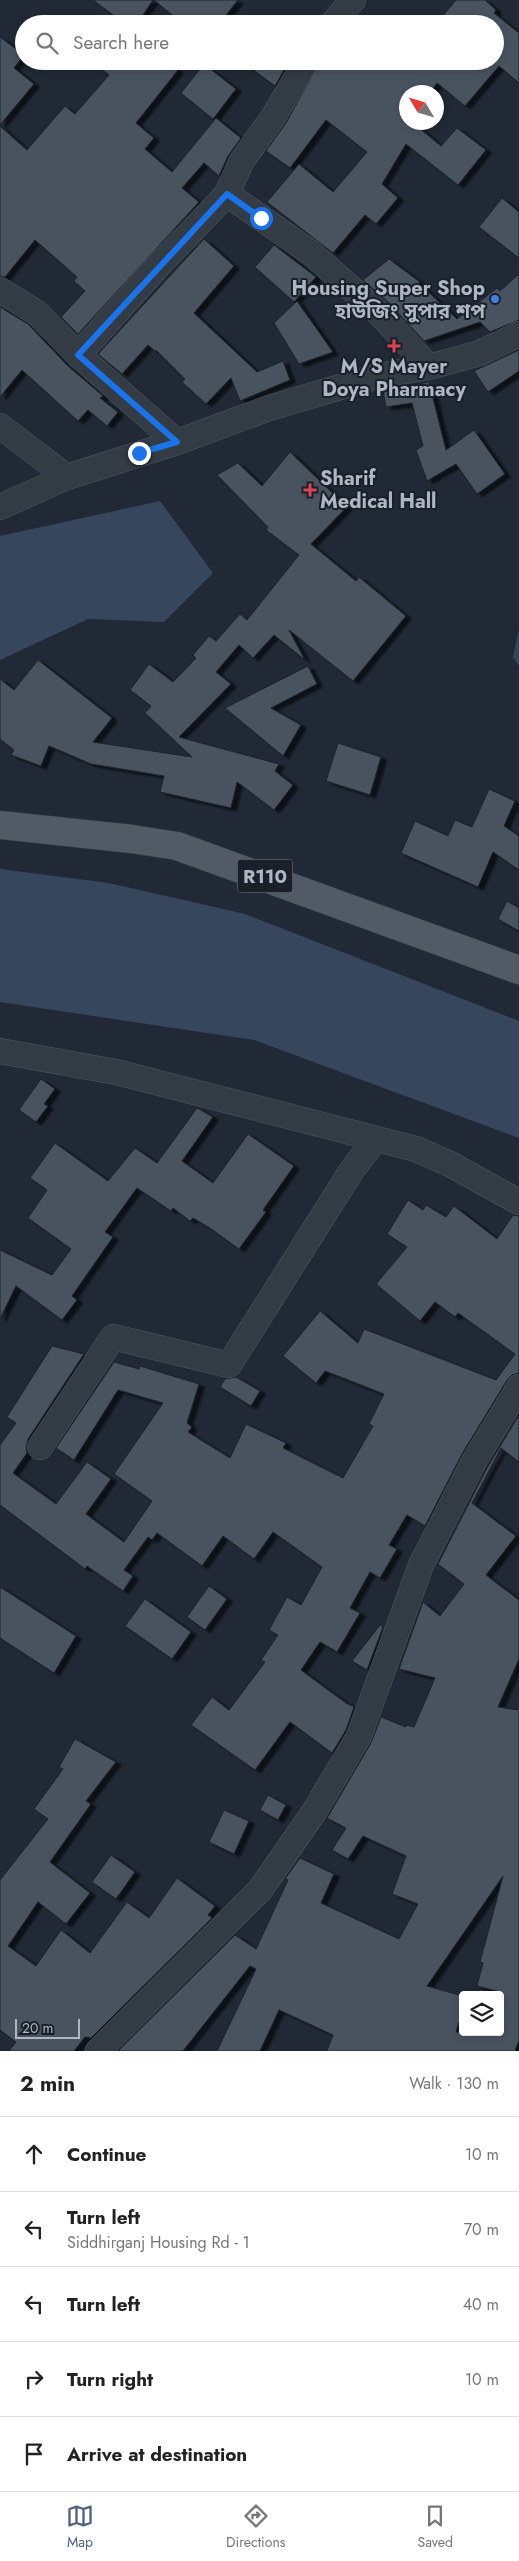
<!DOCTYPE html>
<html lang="en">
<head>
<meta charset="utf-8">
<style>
	:root { --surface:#fff; --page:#f2f2f2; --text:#222; --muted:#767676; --line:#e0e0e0; --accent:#4e6180 }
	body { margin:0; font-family:Jost,"Noto Sans Bengali",sans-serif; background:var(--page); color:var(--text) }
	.controls { position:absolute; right:15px; bottom:15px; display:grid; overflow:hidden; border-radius:5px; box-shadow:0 2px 8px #0003 }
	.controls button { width:45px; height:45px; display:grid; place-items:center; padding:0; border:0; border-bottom:1px solid var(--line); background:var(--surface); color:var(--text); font:25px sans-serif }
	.compass { position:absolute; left:399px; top:85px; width:45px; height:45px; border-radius:50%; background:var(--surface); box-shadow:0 2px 8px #0003; rotate:308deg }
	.scale { position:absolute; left:15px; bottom:12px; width:65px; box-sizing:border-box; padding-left:5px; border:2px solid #adb6c2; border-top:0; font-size:14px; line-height:18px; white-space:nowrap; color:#adb6c2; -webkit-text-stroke:4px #19202a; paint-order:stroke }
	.stop { position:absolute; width:15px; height:15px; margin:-11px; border:4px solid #1a73e8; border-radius:50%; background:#fff }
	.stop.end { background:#1a73e8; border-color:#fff; box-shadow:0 1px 5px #0008 }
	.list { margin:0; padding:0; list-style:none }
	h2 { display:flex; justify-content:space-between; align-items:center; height:65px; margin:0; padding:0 20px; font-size:21px }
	h2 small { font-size:16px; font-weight:400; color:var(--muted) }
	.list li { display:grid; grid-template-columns:32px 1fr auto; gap:15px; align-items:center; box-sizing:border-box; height:75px; padding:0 20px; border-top:1px solid var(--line) }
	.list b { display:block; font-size:19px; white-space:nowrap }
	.list p { margin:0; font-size:16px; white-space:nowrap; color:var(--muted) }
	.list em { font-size:16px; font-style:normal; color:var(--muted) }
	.icon { flex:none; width:28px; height:28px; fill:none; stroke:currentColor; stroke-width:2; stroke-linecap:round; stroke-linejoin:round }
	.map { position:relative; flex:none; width:519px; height:2051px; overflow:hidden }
	.search { position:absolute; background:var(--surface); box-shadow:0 2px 8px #0003; left:15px; right:15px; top:15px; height:55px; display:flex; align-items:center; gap:12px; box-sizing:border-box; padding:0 18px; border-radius:28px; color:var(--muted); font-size:19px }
	.sheet { height:440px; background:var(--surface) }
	nav { display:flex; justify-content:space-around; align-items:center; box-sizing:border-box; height:70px; border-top:1px solid var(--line); background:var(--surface); font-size:14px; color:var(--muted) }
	nav a { display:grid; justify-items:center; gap:2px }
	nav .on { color:var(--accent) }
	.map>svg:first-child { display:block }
	.water { fill:#36475d }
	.building { fill:#485360; stroke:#1b222c; fill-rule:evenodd; filter:url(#shadow) }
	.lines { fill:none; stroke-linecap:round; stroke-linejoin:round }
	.minor-casing { stroke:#515963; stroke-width:26 }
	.primary-casing { stroke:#3d444f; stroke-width:29 }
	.minor { stroke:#333b45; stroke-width:25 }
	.primary { stroke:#515a65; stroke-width:28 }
	.route { stroke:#1a73e8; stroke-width:6 }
	.shop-dot { fill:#3f7fe0; stroke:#19202a; stroke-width:2 }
	.health-dot { fill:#e0444e; stroke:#19202a; stroke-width:2 }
	.labels { text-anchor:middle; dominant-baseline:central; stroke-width:4; stroke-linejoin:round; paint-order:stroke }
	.shield { fill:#19202a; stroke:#818994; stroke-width:1 }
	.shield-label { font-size:19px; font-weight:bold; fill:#adb6c2 }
	.poi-label { font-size:20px; font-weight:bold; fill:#adb6c2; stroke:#19202a; text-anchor:end }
</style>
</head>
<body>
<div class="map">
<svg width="519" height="2051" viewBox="0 0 519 2051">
	<defs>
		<filter id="shadow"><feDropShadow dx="5.5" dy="3" stdDeviation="1" flood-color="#0009"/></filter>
	</defs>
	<rect width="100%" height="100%" fill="#202935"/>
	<path class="water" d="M160,501L213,573L164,622L88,619L0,660V536Z
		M519,629V666L513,657Z
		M0,869L109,883L245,914L519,1021V1138L254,1040L0,1002Z"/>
	<path class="building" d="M93,0H153L137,24H125Z
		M154,0H238L219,24H183Z
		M456,0H485L496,10L494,13L519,33V83L499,66L465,106L437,83L431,92H406V122H412L441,146L457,128L486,150L458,185L406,144L382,184L398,198L376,224L365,215L333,253L267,202L299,164L333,192L367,152L326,120L290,168L266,151L286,123L320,61H495V24H436Z
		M0,37L24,55L14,68L34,84L0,125Z
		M91,61H167L178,70L136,123L154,138L145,149L172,172L216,118L241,138L228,156L219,176L204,163L182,188L199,202L78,334L61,317L85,291L74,281L77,277L35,240L5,277L0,276V126L27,150L65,106L75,114L109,75Z
		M241,61H289L275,86Z
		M204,64L236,89L213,119L181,93Z
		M502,198L519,212V258L479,227Z
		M204,239L234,266L194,313L257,372L283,361L290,380L240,401L231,378L206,404L182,382L185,379L156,350L155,351L148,345L122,374L98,354Z
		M274,245L316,277L294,302L255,267Z
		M389,259L420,282L419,283L457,319L497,288L500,291L519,274V320L490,332L480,322L424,341L388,302L363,280Z
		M297,301L333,352L299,364L274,323Z
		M0,307L28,324L68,366L103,396L100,398L118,412L107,426L88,410L78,421L22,370L0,397Z
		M519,350V371L488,392L474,371Z
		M429,382L446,450L474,430L505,474L477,494L456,464L427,481L416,450L423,446L412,403L386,407L383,390Z
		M290,452L347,507L311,544L356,581L359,577L406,616L353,681L289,630L305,660L274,635L253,658L239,645L216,672L231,684L179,737L279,764L275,771L293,785L274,810L237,782L231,808L160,792L164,776L91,764L49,746L41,766L11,755L14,750L0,739V679L14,690L38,660L112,718L93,742L192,757L145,713L151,706L130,690L149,664L173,682L196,658L193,655L209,636L216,641L240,614L247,620L299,555L266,530L268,527L217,475L238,463L262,486Z
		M308,666L317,684L271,708L301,725L283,756L225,708Z
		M338,743L381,757L370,795L326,781Z
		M489,789L515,801L504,826L519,836V870L493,852L478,887L401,853L415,821L448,836L455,820L472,827Z
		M507,901L519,908V931L498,919Z
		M41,1079L55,1089L44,1104L48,1106L36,1122L19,1110Z
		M197,1108L213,1117L182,1161L213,1183L248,1134L294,1166L263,1210L266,1212L239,1249L210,1228L193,1218L190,1221L173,1208L171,1211L137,1188L105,1232L113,1237L72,1296L77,1300L62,1320L16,1286L0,1319V1250L52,1275L71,1249L28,1218L47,1190L30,1178L55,1143L108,1181L135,1148L157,1163Z
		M408,1200L423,1210L426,1205L446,1217L454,1206L497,1239L513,1215L519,1216V1373L512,1375L507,1380L462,1454L425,1526L407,1515L389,1545L397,1549L380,1578L370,1572L350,1608L360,1613L337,1652L320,1642L301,1670L346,1703L354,1707L346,1730L332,1753L290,1722L255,1770L191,1725L212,1697L229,1710L265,1662L261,1660L278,1635L269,1630L287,1597L301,1605L322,1567L273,1532L254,1559L223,1536L202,1566L157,1533L152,1540L148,1537L124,1570L133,1576L123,1591L87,1566L85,1569L0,1505V1445L16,1423L7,1417L52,1346L84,1354L28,1439L26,1447L27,1453L13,1473L56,1504L87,1462L111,1479L86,1514L124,1542L152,1501L114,1474L163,1403L118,1390L74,1460L56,1448L114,1362L139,1369L140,1366L199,1384L187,1423L192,1427L188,1432L230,1458L246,1424L286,1443L283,1448L343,1478L373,1426L369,1424L384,1394L325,1371L316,1383L283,1356L320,1311L358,1343L364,1329L496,1380L515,1354L458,1313L455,1317L435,1302L420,1321L376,1284L407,1247L387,1234Z
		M236,1377L260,1391L251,1406L220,1387L225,1379Z
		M519,1415V1462L501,1448L472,1503L516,1536L486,1575L519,1600V1659L498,1707L519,1710V2040L515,2051H327L333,2035L279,2010L260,2051H217L256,1969L250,1966L183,2051H118L235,1935L256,1949L288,1880L285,1879L300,1858L334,1874L321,1903L399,1939L418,1904L392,1894L406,1856L363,1836L348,1859L332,1850L346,1828L327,1818L371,1743L381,1717L406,1727V1725L414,1727L435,1678L399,1669L423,1602L440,1616L464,1584L438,1564L487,1468ZM503,1876L480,1962L483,1963L477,1986L500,1992V2032H456L463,2009V1996L427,1986Z
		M209,1586L227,1599L205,1630L187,1617Z
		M0,1587L76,1636L54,1673L0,1638Z
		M145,1599L191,1632L172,1659L125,1626Z
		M380,1625L383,1627L367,1670L352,1661Z
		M75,1739L116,1762L86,1801L91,1804L50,1862L90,1893L66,1924L38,1902L8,1946L36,1966L61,1930L90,1953L127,1902L149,1918L177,1878L215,1906L208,1915L212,1918L91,2038L85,2037L74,2051H9L16,2042L0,2030V1880L48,1819L34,1809L63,1769L59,1767Z
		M268,1795L286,1805L278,1820L260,1810Z
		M224,1810L249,1821L234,1854L209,1842Z
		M111,1855L135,1872L116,1899L92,1882Z"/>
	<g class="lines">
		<defs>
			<path id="minor" d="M332,24L353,0
				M227,194L311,253L378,312L429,367
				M0,290L37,313L78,355L177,442
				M78,355L156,268L227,194L241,162L274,116L306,61
				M0,426L67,477
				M0,507L67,477L177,442L269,408L378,376L429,367L480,353L519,334
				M0,1051L116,1072L416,1149L450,1164L519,1202
				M40,1447L113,1337L229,1365L352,1170L376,1139
				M98,2051L260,1890L314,1812L359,1736L421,1565L474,1461L519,1387"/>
			<path id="primary" d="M0,825L132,839L177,846L519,970"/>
		</defs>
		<use href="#minor" class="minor-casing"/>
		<use href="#primary" class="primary-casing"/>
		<use href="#minor" class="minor"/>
		<use href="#primary" class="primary"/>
	</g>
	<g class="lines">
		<path class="route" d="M139,453L177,442L78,355L227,194L261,218"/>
	</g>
	<circle class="shop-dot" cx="495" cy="299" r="5"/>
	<g class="health-dot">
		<path d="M391.5 338.5h5v5h5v5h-5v5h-5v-5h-5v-5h5z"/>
		<path d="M307.5 482.5h5v5h5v5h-5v5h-5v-5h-5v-5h5z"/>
	</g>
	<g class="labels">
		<rect class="shield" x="237.5" y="859.5" width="55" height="33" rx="4"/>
		<g class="shield-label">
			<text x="265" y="876">R110</text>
		</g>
		<g class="poi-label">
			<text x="485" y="288">Housing Super Shop<tspan x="485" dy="23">হাউজিং সুপার শপ</tspan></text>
			<text x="394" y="366" text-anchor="middle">M/S Mayer<tspan x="394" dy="23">Doya Pharmacy</tspan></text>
			<text x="320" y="478" text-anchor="start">Sharif<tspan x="320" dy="23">Medical Hall</tspan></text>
		</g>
	</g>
</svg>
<div class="controls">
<button><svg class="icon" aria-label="layers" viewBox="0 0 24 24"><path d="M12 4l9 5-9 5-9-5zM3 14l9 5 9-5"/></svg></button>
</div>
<svg class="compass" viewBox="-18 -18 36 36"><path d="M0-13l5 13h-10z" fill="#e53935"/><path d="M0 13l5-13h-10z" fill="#767676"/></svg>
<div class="scale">20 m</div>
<div class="stop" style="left:261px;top:218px"></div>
<div class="stop end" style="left:139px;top:453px"></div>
<div class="search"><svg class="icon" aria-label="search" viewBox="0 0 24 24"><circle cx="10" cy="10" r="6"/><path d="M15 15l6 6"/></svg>Search here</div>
</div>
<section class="sheet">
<h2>2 min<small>Walk · 130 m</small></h2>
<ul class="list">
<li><svg class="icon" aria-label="ahead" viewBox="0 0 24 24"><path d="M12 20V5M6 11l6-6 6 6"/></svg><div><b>Continue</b></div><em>10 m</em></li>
<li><svg class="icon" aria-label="left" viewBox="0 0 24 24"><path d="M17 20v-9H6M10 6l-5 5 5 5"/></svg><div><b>Turn left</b><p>Siddhirganj Housing Rd - 1</p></div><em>70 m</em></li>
<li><svg class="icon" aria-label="left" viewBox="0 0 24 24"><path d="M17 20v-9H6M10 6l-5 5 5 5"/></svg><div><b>Turn left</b></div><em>40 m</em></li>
<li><svg class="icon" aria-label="right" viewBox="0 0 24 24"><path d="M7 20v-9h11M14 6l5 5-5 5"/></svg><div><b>Turn right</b></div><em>10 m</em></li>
<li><svg class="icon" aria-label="arrive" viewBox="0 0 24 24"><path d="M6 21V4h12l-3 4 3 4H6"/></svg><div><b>Arrive at destination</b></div></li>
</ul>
</section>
<nav>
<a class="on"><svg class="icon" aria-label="map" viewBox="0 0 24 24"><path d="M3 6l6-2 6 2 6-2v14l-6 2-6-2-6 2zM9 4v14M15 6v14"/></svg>Map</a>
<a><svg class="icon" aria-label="directions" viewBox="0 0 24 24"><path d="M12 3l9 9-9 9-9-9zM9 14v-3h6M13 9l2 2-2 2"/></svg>Directions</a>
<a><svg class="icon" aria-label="saved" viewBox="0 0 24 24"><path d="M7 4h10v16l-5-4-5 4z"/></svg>Saved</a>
</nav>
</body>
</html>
